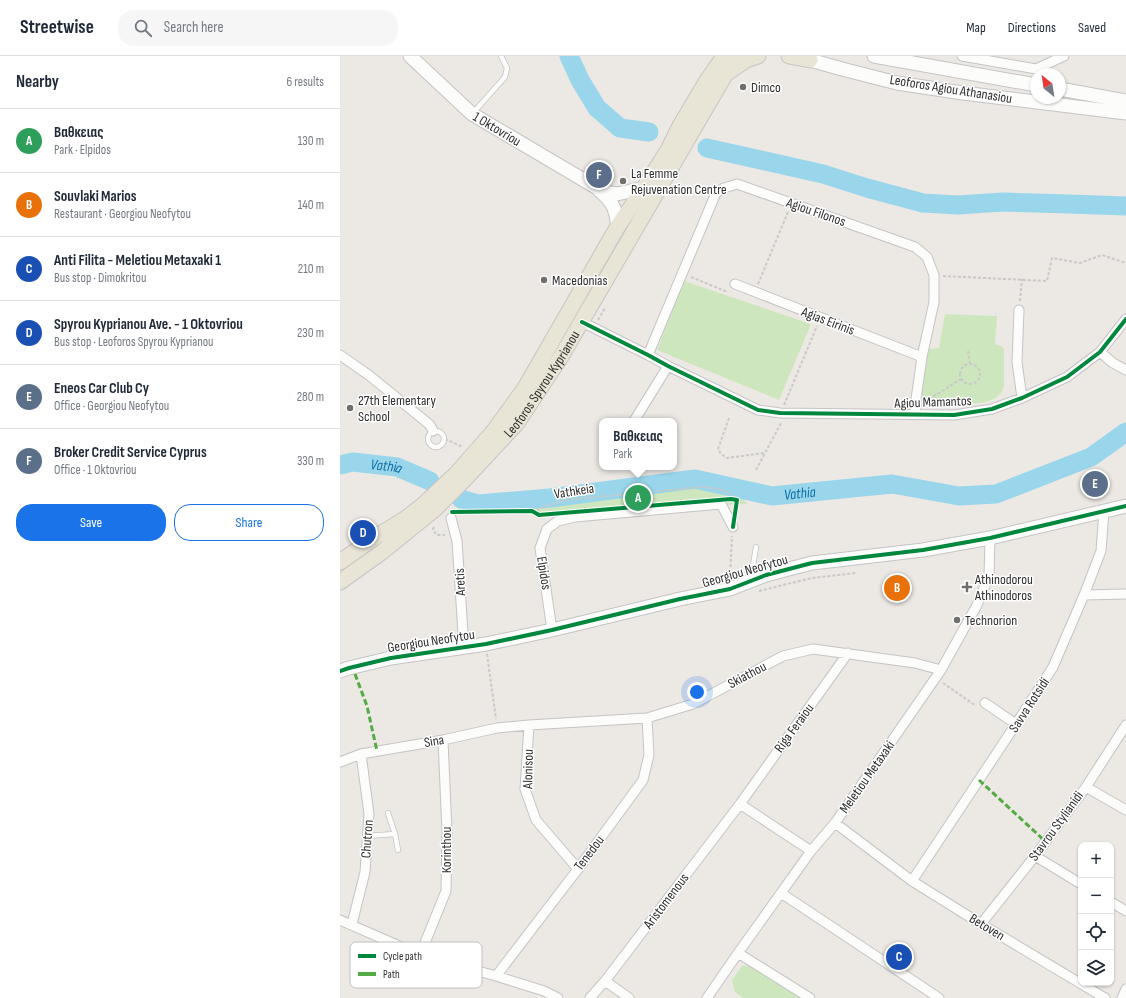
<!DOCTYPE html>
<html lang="en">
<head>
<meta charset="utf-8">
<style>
	:root { --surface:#fff; --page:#f6f6f7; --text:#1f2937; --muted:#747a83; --line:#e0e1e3; --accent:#1a73e8 }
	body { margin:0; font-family:"Sofia Sans Condensed",sans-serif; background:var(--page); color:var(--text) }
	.controls { position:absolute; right:12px; bottom:12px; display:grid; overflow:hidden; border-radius:8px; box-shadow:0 1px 3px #0004 }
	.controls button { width:36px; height:36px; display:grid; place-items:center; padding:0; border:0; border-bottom:1px solid var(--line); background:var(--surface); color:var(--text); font:20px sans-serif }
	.compass { position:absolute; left:690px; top:12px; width:36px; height:36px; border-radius:50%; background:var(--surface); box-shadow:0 1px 3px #0004; rotate:330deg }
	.you { position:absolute; left:357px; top:636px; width:14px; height:14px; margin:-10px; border:3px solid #fff; border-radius:50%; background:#1a73e8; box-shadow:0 0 0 6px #1a73e833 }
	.badge { display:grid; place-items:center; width:26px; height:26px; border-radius:50%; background:var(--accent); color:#fff; font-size:13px; font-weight:700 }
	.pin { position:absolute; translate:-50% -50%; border:2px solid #fff; box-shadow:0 1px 4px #0006 }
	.popup { position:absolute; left:259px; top:362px; width:78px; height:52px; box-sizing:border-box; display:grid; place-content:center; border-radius:8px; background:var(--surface); filter:drop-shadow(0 1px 3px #0005); font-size:13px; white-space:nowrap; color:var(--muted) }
	.popup b { font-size:15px; color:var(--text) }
	.popup::after { content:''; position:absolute; left:50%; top:100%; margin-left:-8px; border:8px solid transparent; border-top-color:var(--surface) }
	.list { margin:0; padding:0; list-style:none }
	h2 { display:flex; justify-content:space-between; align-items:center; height:52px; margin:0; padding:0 16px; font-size:17px }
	h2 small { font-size:13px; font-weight:400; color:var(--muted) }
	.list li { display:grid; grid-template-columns:26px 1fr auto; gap:12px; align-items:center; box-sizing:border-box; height:64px; padding:0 16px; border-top:1px solid var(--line) }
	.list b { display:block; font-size:15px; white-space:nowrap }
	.list p { margin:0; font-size:13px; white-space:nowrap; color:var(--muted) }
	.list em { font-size:13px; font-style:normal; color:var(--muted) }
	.actions { display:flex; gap:8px; padding:12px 16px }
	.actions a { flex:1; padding:9px 0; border:1px solid var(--accent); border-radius:16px; text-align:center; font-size:14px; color:var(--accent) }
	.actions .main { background:var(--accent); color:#fff }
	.icon { flex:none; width:22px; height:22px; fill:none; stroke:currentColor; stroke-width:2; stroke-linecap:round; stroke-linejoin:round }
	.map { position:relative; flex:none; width:786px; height:942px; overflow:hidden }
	header { display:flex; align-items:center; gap:24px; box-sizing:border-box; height:56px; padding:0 20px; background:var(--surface); border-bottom:1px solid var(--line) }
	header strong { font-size:19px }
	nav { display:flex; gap:22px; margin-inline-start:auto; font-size:14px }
	.search { width:280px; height:36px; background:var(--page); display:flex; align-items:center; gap:10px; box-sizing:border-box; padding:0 14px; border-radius:16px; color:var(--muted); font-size:15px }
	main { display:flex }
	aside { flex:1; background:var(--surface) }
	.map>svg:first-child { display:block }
	.green { fill:#cee6be }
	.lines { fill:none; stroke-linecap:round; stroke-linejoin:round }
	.river { stroke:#99d6ec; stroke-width:19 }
	.lane-casing { stroke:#c5c4c5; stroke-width:6 }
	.street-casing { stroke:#c5c4c5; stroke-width:11 }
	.secondary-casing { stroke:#c5c4c5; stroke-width:15 }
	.primary-casing { stroke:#c6c5c4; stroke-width:17 }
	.path { stroke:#c9c9c8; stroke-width:2; stroke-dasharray:3 2; stroke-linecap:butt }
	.lane { stroke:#fcfcfb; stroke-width:4.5 }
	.street { stroke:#fcfcfb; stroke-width:9 }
	.secondary { stroke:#fcfcfb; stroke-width:13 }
	.primary { stroke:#e8e4d6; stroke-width:15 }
	.quiet { stroke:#54ab44; stroke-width:3; stroke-dasharray:6 3; stroke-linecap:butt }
	.cycleway-casing { stroke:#fff; stroke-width:6 }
	.cycleway { stroke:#00873e; stroke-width:4 }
	.poi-dot { fill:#706f6e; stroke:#fff; stroke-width:1.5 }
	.labels { text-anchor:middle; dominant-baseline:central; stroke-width:3; stroke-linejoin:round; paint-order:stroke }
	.poi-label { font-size:14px; fill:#2e2e2e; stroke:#fff; text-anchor:start }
	.street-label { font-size:14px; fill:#2e2e2e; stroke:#fff }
	.water-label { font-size:15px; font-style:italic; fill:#0d6fa3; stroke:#fff }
	.key { fill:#fff; stroke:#c0c0c0; stroke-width:1 }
	.key-label { font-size:11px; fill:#2e2e2e }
</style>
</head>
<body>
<header>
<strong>Streetwise</strong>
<div class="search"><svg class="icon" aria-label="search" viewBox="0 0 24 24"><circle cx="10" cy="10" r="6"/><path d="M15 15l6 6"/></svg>Search here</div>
<nav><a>Map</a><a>Directions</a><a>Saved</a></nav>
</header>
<main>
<aside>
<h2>Nearby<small>6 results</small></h2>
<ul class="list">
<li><span class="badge" style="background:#2e9e5b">A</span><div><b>Βαθκειας</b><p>Park · Elpidos</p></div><em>130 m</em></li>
<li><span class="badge" style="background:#e8710a">B</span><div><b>Souvlaki Marios</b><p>Restaurant · Georgiou Neofytou</p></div><em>140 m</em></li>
<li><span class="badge" style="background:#1a4fb4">C</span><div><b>Anti Filita - Meletiou Metaxaki 1</b><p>Bus stop · Dimokritou</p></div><em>210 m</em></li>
<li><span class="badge" style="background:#1a4fb4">D</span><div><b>Spyrou Kyprianou Ave. - 1 Oktovriou</b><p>Bus stop · Leoforos Spyrou Kyprianou</p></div><em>230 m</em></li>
<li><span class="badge" style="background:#5c6f8a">E</span><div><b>Eneos Car Club Cy</b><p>Office · Georgiou Neofytou</p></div><em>280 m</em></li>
<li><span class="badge" style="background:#5c6f8a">F</span><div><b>Broker Credit Service Cyprus</b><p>Office · 1 Oktovriou</p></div><em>330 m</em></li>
</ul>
<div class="actions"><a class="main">Save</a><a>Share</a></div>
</aside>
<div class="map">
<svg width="786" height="942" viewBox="0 0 786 942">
	<rect width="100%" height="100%" fill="#ece8e4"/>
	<path class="green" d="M344,225L471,268L439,344L317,294Z
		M605,258L657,260L655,288L661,290L664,293V330L661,337L656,342L646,346L589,352L584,346L579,337L589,293L599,292Z
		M353,428L400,437L407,448L115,459L118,449Z
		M414,909L462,942H403L395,936L392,924L402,910Z"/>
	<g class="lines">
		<g class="river">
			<path d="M229,0L240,24L257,52L280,72L309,76"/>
			<path d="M367,92L483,118L527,132L583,147L618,149L663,146L729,148L786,150"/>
			<path id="s1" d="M0,409L13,406L57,411L90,425"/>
			<path id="s2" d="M121,443L138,448L210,442L355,423L432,440L552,428L619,440L656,438L751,401L786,376"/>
		</g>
		<defs>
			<path id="lane" d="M133,57L165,21L167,12L161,0
				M88 383a8 8 0 1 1 16 0a8 8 0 1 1-16 0Z
				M411,522L416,491
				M48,757L55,778L58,794
				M27,780L55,778"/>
			<path id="street" d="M622,0L696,13L724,0
				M395,228L582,301
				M679,254L677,306L682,342
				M242,266L308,299L328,310L418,354L440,357L614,359L652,353L682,342L727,321L760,296L786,263
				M760,296L773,307L786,314
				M0,299L30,320L90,369L93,375
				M308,299L376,137L384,132L397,128L575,191L587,201L594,219V246L582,301L576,343V351L574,359
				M294,365L328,310
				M111,462L117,485L124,592
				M744,539L786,538
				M212,574L200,492L207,473L218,465L235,461L381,448L393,471
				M645,647L676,668
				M189,669L185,733L196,764L238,813
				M0,706L21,698L103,684L157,672L189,669L307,662L353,648L443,600L473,593L575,607L601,614
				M746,731L786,754
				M400,748L471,795
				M495,767L572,825L641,868L765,942
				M695,800L741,828
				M572,825L676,668L713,611L744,539L761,495L764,455
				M441,837L599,942
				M771,846L786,855
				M0,864L80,899L156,920L204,935L218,942
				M12,868L25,816L29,758L21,698
				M641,868L695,800L746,731L786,669
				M398,897L470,942
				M80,899L106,835L107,776L103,684
				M156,920L238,813L303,724L309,699L307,662
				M265,925L289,942
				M250,942L265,925L400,748L508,597
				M367,942L398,897L471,795L495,767L601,614L637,549L649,520L650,482
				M782,942L786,933"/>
			<path id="secondary" d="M70,0L132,58L264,136L277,138L304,132
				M462,0L470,4L502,13L557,27L623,37L786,57
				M534,0L696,29
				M720,33L786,45
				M260,135C274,147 275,152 278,170
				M0,615L9,612L51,602L146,588L212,574L340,543L390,533L426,519L472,507L583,494L650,482L786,450"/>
			<g id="primary">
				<path d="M449,0L470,4"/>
				<path d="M387,17L406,4L418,0"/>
				<path d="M0,506L34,482L65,463L83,449L116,418L153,376L185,332L278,170L304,132L328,94L341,68L366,26L384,0"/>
				<path id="s3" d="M0,526L42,496L94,454L126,422L177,367L222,299L396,0"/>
			</g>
		</defs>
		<use href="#lane" class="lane-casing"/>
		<use href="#street" class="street-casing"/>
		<use href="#secondary" class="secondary-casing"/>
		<use href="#primary" class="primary-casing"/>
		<path class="path" d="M603,220L707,225L712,202L740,207L762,199L786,207
			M351,221L385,235L387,234
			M418,228L448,156
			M680,245L682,223
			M258,264L265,252
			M628,295L630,308
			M620 318a10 10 0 1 1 20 0a10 10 0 1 1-20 0Z
			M585,346L621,323
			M444,349L477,270
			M389,362L378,393L381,398L387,402L424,397
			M105,383L123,391
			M416,414L441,367
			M192,455L225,444L361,431C374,432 388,433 397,444
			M94,471L93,473L95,477L97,479H105
			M390,521L392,480
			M419,535L472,522L516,517
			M147,598L156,663
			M603,627L636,650"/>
		<use href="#lane" class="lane"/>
		<use href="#street" class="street"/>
		<use href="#secondary" class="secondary"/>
		<use href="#primary" class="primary"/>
		<path class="quiet" d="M15,618L27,650L37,695
			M639,724L706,786"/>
		<defs>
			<path id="cycleway" d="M242,266L308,299L328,310L418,354L440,357L614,359L652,353L682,342L727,321L760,296L786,263
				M112,456L192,455L199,459L391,443L397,444L393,471
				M0,615L9,612L51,602L146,588L212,574L340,543L390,533L426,519L472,507L583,494L650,482L786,450"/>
		</defs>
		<use href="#cycleway" class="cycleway-casing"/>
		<use href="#cycleway" class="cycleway"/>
	</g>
	<g class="poi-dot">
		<circle cx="403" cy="31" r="4"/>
		<circle cx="283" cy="125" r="4"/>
		<circle cx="204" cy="224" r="4"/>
		<circle cx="10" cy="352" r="4"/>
		<path d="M625 525h4v4h4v4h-4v4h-4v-4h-4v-4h4z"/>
		<circle cx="617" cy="564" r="4"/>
	</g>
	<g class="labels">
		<g class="poi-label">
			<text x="411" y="31">Dimco</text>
			<text x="291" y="117">La Femme<tspan x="291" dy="16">Rejuvenation Centre</tspan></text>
			<text x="212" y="224">Macedonias</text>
			<text x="18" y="344">27th Elementary<tspan x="18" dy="16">School</tspan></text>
			<text x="635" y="523">Athinodorou<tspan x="635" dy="16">Athinodoros</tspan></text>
			<text x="625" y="564">Technorion</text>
		</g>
		<g class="street-label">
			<text transform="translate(611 33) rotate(9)">Leoforos Agiou Athanasiou</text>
			<text transform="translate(157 73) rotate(31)">1 Oktovriou</text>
			<text transform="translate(476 156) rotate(19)">Agiou Filonos</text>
			<text transform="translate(488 265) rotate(21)">Agias Eirinis</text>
			<text stroke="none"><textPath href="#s3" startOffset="285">Leoforos Spyrou Kyprianou</textPath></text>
			<text transform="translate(593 346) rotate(-2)">Agiou Mamantos</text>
			<text transform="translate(234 435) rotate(-9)">Vathkeia</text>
			<text transform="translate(405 515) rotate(-16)">Georgiou Neofytou</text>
			<text transform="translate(204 517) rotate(81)">Elpidos</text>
			<text transform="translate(120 526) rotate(-93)">Aretis</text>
			<text transform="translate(91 585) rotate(-9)">Georgiou Neofytou</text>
			<text transform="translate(407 619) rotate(-28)">Skiathou</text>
			<text transform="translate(689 649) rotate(-57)">Savva Rotsidi</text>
			<text transform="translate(454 672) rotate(-54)">Riga Feraiou</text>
			<text transform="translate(94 685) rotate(-10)">Sina</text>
			<text transform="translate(188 713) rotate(-89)">Alonisou</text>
			<text transform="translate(527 721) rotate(-55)">Meletiou Metaxaki</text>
			<text transform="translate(716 770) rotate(-54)">Stavrou Stylianidi</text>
			<text transform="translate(27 783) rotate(-86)">Chutron</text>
			<text transform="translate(106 794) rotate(-90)">Korinthou</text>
			<text transform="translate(249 797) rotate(-53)">Tenedou</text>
			<text transform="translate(326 845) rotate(-53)">Aristomenous</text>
			<text transform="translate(647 871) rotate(31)">Betoven</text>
		</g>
		<g class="water-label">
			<text stroke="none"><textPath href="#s1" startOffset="47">Vathia</textPath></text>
			<text stroke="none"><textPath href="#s2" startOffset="343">Vathia</textPath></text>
		</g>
	</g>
	<rect x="10" y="886" width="132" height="46" rx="6" class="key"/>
	<rect x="18" y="898" width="18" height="4" fill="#00873e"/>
	<rect x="18" y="916" width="18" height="4" fill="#54ab44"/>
	<g class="key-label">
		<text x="43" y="904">Cycle path</text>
		<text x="43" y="922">Path</text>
	</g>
</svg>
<div class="controls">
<button>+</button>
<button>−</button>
<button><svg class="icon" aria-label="locate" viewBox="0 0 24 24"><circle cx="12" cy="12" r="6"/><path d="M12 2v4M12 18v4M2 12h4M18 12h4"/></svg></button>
<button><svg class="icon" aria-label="layers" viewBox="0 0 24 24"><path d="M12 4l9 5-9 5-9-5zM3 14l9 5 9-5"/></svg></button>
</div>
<svg class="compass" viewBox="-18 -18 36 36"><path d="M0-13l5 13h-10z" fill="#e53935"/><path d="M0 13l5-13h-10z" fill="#747a83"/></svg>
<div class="you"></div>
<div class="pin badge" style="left:298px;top:442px;background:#2e9e5b">A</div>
<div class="popup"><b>Βαθκειας</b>Park</div>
<div class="pin badge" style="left:557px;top:532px;background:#e8710a">B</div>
<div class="pin badge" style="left:559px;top:901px;background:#1a4fb4">C</div>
<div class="pin badge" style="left:23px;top:477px;background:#1a4fb4">D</div>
<div class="pin badge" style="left:755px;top:428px;background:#5c6f8a">E</div>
<div class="pin badge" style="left:259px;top:119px;background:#5c6f8a">F</div>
</div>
</main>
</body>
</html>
